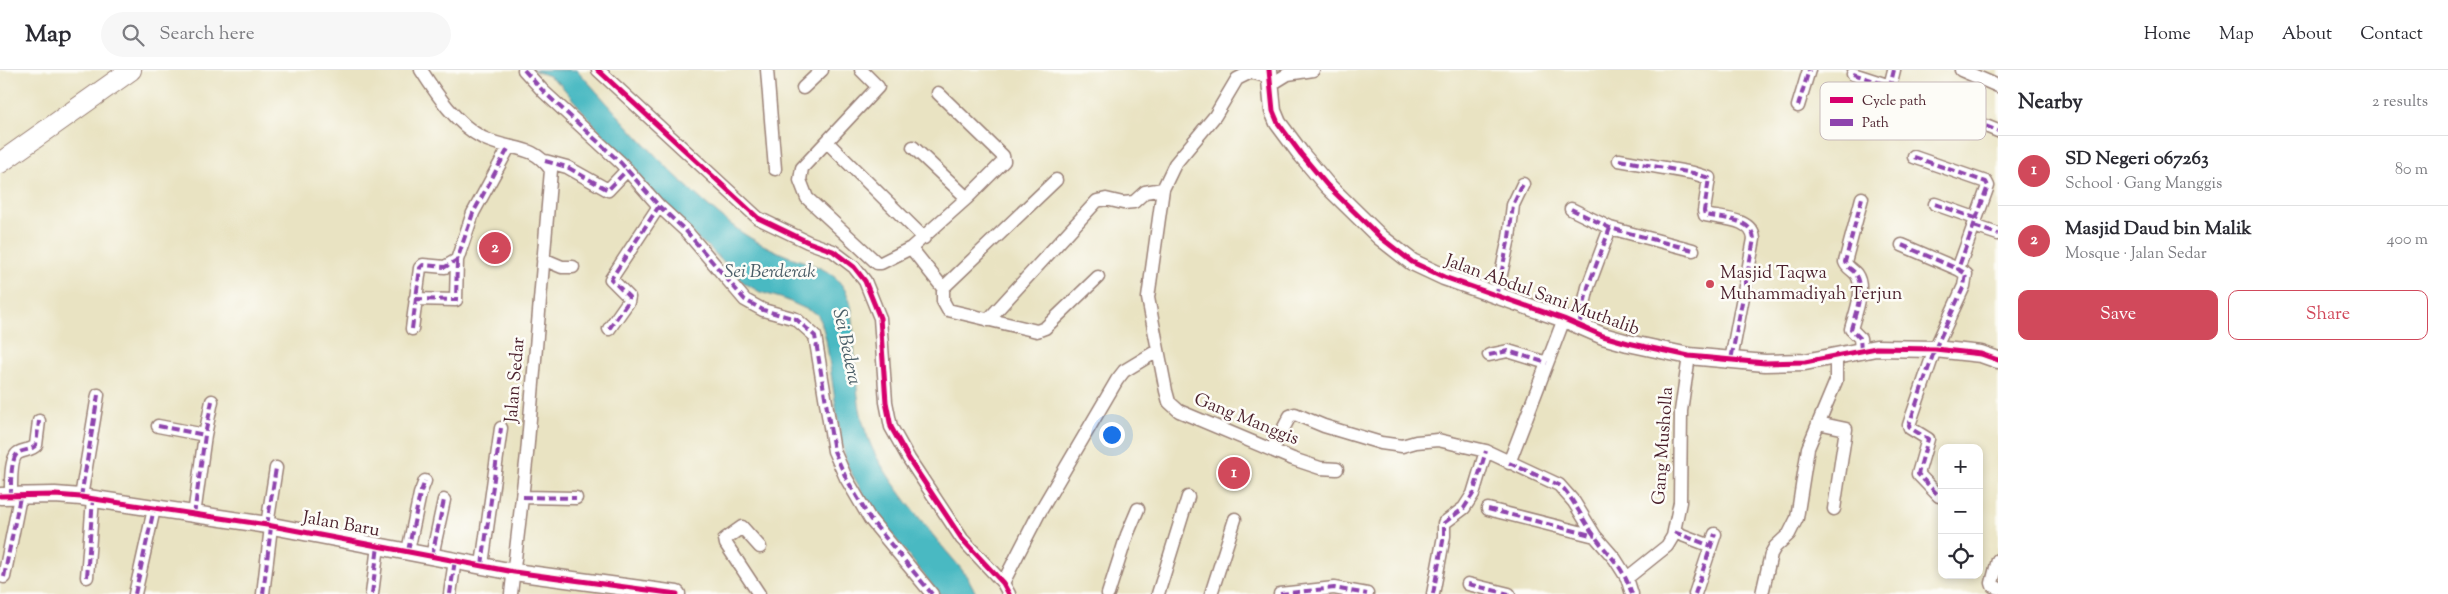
<!DOCTYPE html>
<html lang="en">
<head>
<meta charset="utf-8">
<style>
	:root { --surface:#fff; --page:#f7f7f7; --text:#2b2b33; --muted:#7c7c81; --line:#e1e1e2; --accent:#d1495b }
	body { margin:0; font-family:"Sorts Mill Goudy",serif; background:var(--page); color:var(--text) }
	.controls { position:absolute; right:15px; bottom:15px; display:grid; overflow:hidden; border-radius:10px; box-shadow:0 2px 8px #0003 }
	.controls button { width:45px; height:45px; display:grid; place-items:center; padding:0; border:0; border-bottom:1px solid var(--line); background:var(--surface); color:var(--text); font:25px sans-serif }
	.you { position:absolute; left:1111px; top:364px; width:18px; height:18px; margin:-12px; border:4px solid #fff; border-radius:50%; background:#1a73e8; box-shadow:0 0 0 8px #1a73e833 }
	.badge { display:grid; place-items:center; width:32px; height:32px; border-radius:50%; background:var(--accent); color:#fff; font-size:16px; font-weight:700 }
	.pin { position:absolute; translate:-50% -50%; border:2px solid #fff; box-shadow:0 1px 5px #0006 }
	.list { margin:0; padding:0; list-style:none }
	h2 { display:flex; justify-content:space-between; align-items:center; height:65px; margin:0; padding:0 20px; font-size:21px }
	h2 small { font-size:16px; font-weight:400; color:var(--muted) }
	.list li { display:grid; grid-template-columns:32px 1fr auto; gap:15px; align-items:center; box-sizing:border-box; height:70px; padding:0 20px; border-top:1px solid var(--line) }
	.list b { display:block; font-size:19px; white-space:nowrap }
	.list p { margin:0; font-size:16px; white-space:nowrap; color:var(--muted) }
	.list em { font-size:16px; font-style:normal; color:var(--muted) }
	.actions { display:flex; gap:10px; padding:15px 20px }
	.actions a { flex:1; padding:11px 0; border:1px solid var(--accent); border-radius:10px; text-align:center; font-size:18px; color:var(--accent) }
	.actions .main { background:var(--accent); color:#fff }
	.icon { flex:none; width:28px; height:28px; fill:none; stroke:currentColor; stroke-width:2; stroke-linecap:round; stroke-linejoin:round }
	.map { position:relative; flex:none; width:1998px; height:524px; overflow:hidden }
	header { display:flex; align-items:center; gap:30px; box-sizing:border-box; height:70px; padding:0 25px; background:var(--surface); border-bottom:1px solid var(--line) }
	header strong { font-size:24px }
	nav { display:flex; gap:28px; margin-inline-start:auto; font-size:18px }
	.search { width:350px; height:45px; background:var(--page); display:flex; align-items:center; gap:12px; box-sizing:border-box; padding:0 18px; border-radius:28px; color:var(--muted); font-size:19px }
	main { display:flex }
	aside { flex:1; background:var(--surface) }
	.map>svg:first-child { display:block }
	.water { fill:#4ab9c2; stroke:#4a6c76 }
	.lines { fill:none; stroke-linecap:round; stroke-linejoin:round }
	.minor-casing { stroke:#9a8176; stroke-width:15 }
	.tertiary-casing { stroke:#9a8176; stroke-width:19 }
	.primary-casing { stroke:#9a8176; stroke-width:22 }
	.minor { stroke:#fff; stroke-width:12 }
	.tertiary { stroke:#fff; stroke-width:16 }
	.primary { stroke:#fff; stroke-width:20 }
	.quiet { stroke:#8e44ad; stroke-width:4; stroke-dasharray:8 4; stroke-linecap:butt }
	.cycleway-casing { stroke:#fdfcf7; stroke-width:8 }
	.cycleway { stroke:#d6006c; stroke-width:5 }
	.poi-dot { fill:#d1495b; stroke:#fdfcf7; stroke-width:2 }
	.labels { text-anchor:middle; dominant-baseline:central; stroke-width:5; stroke-linejoin:round; paint-order:stroke }
	.poi-label { font-size:18px; fill:#4a1f2b; stroke:#fdfcf7; text-anchor:start }
	.street-label { font-size:18px; fill:#4a1f2b; stroke:#fdfcf7 }
	.water-label { font-size:19px; font-style:italic; fill:#4a5d67; stroke:#fdfcf7 }
	.key { fill:#fdfcf7; stroke:#c7baba; stroke-width:1 }
	.key-label { font-size:14px; fill:#4a1f2b }
</style>
</head>
<body>
<header>
<strong>Map</strong>
<div class="search"><svg class="icon" aria-label="search" viewBox="0 0 24 24"><circle cx="10" cy="10" r="6"/><path d="M15 15l6 6"/></svg>Search here</div>
<nav><a>Home</a><a>Map</a><a>About</a><a>Contact</a></nav>
</header>
<main>
<div class="map">
<svg width="1998" height="524" viewBox="0 0 1998 524">
	<rect width="100%" height="100%" fill="#fdfcf7"/>
	<filter id="ink" filterUnits="userSpaceOnUse"><feTurbulence type="fractalNoise" baseFrequency=".02" numOctaves="2"/><feDisplacementMap in="SourceGraphic" scale="10" xChannelSelector="R" yChannelSelector="G"/><feConvolveMatrix kernelMatrix="1 2 1 2 8 2 1 2 1" color-interpolation-filters="sRGB"/></filter>
	<filter id="wash" filterUnits="userSpaceOnUse"><feTurbulence type="fractalNoise" baseFrequency=".0096" numOctaves="4" result="noise"/><feDisplacementMap in="SourceGraphic" scale="20" xChannelSelector="R" yChannelSelector="G"/><feGaussianBlur stdDeviation="1.12" result="paint"/><feColorMatrix in="noise" values="0 0 0 0 0 0 0 0 0 0 0 0 0 0 0 0 0 1.4 0 .05"/><feComposite in="paint" operator="in"/></filter>
	<g filter="url(#wash)">
		<rect width="100%" height="100%" fill="#e9e3c2"/>
		<path class="water" d="M532,0H577C629,57 680,117 741,162C754,171 771,179 785,185C805,193 827,196 841,214C855,232 853,255 854,276C856,308 857,343 870,373C882,403 920,449 941,475C955,492 968,504 976,524H939L872,439L848,397L841,371L826,269L821,251L817,244L784,229L760,222L741,211L732,196L721,190L709,177L698,169L642,114L636,98L602,64L560,14L549,6Z"/>
	</g>
	<g filter="url(#ink)">
		<g class="lines">
			<defs>
				<path id="minor" d="M421,0C437,25 456,54 483,68C512,82 531,72 551,100L527,384L511,524
					M524,0L544,22L621,93L659,136L686,161L745,230L763,240L796,249L815,266L834,381L846,408L870,449L932,524
					M598,0L758,148L808,172L833,181L854,197L865,211L880,248L886,332L891,357L909,389L962,469L1003,513L1009,524
					M767,0L775,99
					M861,0L878,17L802,98L800,110L807,128L877,193H881L911,178L967,128L1004,91L1003,86L938,23
					M1961,0L1998,16
					M1853,4L1890,16L1894,0
					M1269,7L1251,2L1237,9L1215,46L1175,94L1163,119L1148,228L1166,321L1169,332L1179,341L1293,389L1320,398L1337,399
					M1270,15L1288,4L1313,0
					M803,18L822,0
					M1919,29L1998,61
					M1798,36L1809,0
					M827,72L924,168
					M913,77L967,128
					M1914,87L1986,112L1988,116L1958,199L1966,204L1964,216L1935,279L1909,355L1910,358L1928,369L1918,404L1939,426
					M1619,90L1693,103L1709,108L1704,141L1705,145C1723,149 1752,148 1754,169L1731,290
					M545,91L567,97L608,120L627,100
					M1935,134L1975,148
					M1571,139L1610,158
					M1974,156L1998,164
					M1902,175L1958,199
					M911,178L943,218V231L948,240L1037,261L1045,258L1098,207
					M543,189L562,197H573
					M943,218L1056,110
					M1496,227L1509,168L1513,135L1523,114
					M415,229L456,230L457,190
					M988,250L1097,131L1106,129L1123,133L1134,132L1145,122L1163,119
					M1579,256L1588,217L1610,158L1693,180
					M412,259L420,198L423,195L445,197L457,190L473,143L509,77
					M609,259L628,232L629,227L611,209L659,136
					M1861,280L1860,268L1851,259C1855,244 1866,218 1856,204C1852,199 1847,198 1845,192L1862,128
					M1489,285L1508,281L1547,293
					M1818,353L1846,359L1834,439
					M158,356L205,365
					M1272,380L1290,346L1295,344L1324,356L1381,373L1402,376L1416,372L1438,370L1486,381L1559,415L1574,432L1595,466L1615,489L1627,508L1632,524
					M1509,393L1564,249
					M11,427C11,417 10,388 18,383C24,379 31,381 36,375L39,351
					M81,427L98,325
					M523,427L576,428
					M1488,439L1595,466
					M194,445L205,365L212,331
					M267,455L276,398
					M1674,462L1711,476
					M408,481L420,424L425,411
					M432,486L444,430
					M1998,490L1992,513L1993,516L1998,518
					M482,495L501,358
					M4,507L20,427
					M87,507L93,429
					M1627,508L1667,476L1673,466L1680,432L1681,341L1689,286
					M1003,513L1038,445L1117,310L1124,301L1157,281
					M1468,514L1509,524
					M135,524L154,439
					M263,524L271,457
					M372,524L378,476
					M450,524L455,490
					M759,524L726,474L725,469L742,457L760,477
					M1108,524L1127,465L1138,439
					M1158,524L1188,427
					M1211,524L1235,449
					M1280,524L1334,518L1367,524
					M1433,524L1444,466V453L1464,438L1473,424L1486,381
					M1695,524L1715,464
					M1762,524L1771,484L1775,477L1789,464L1797,448L1808,378L1836,311V286"/>
				<path id="tertiary" d="M1269,0L1273,41L1278,53L1301,84L1327,115L1380,167L1412,192L1444,207L1564,249L1603,266L1628,273L1689,286L1765,293L1805,292L1876,278L1935,279L1981,284L1998,290
					M0,426L55,425L81,427L267,455L514,502L677,524"/>
				<path id="primary" d="M0,93L131,0"/>
			</defs>
			<use href="#minor" class="minor-casing"/>
			<use href="#tertiary" class="tertiary-casing"/>
			<use href="#primary" class="primary-casing"/>
			<use href="#minor" class="minor"/>
			<use href="#tertiary" class="tertiary"/>
			<use href="#primary" class="primary"/>
			<path class="quiet" d="M524,0L544,22L621,93L659,136L686,161L745,230L763,240L796,249L815,266L834,381L846,408L870,449L932,524
				M1853,4L1890,16L1894,0
				M1919,29L1998,61
				M1798,36L1809,0
				M1914,87L1986,112L1988,116L1958,199L1966,204L1964,216L1935,279L1909,355L1910,358L1928,369L1918,404L1939,426
				M1619,90L1693,103L1709,108L1704,141L1705,145C1723,149 1752,148 1754,169L1731,290
				M545,91L567,97L608,120L627,100
				M1935,134L1975,148
				M1571,139L1610,158
				M1974,156L1998,164
				M1902,175L1958,199
				M1496,227L1509,168L1513,135L1523,114
				M415,229L456,230L457,190
				M1579,256L1588,217L1610,158L1693,180
				M412,259L420,198L423,195L445,197L457,190L473,143L509,77
				M609,259L628,232L629,227L611,209L659,136
				M1861,280L1860,268L1851,259C1855,244 1866,218 1856,204C1852,199 1847,198 1845,192L1862,128
				M1489,285L1508,281L1547,293
				M158,356L205,365
				M1509,393L1559,415L1564,419C1576,434 1583,450 1594,465C1611,489 1622,494 1632,524
				M11,427C11,417 10,388 18,383C24,379 31,381 36,375L39,351
				M81,427L98,325
				M523,427L576,428
				M1488,439L1595,466
				M194,445L205,365L212,331
				M267,455L276,398
				M1674,462L1711,476
				M408,481L420,424L425,411
				M432,486L444,430
				M482,495L501,358
				M4,507L20,427
				M87,507L93,429
				M1468,514L1509,524
				M135,524L154,439
				M263,524L271,457
				M372,524L378,476
				M450,524L455,490
				M1280,524L1334,518L1367,524
				M1433,524L1444,466V453L1464,438L1473,424L1486,381
				M1695,524L1715,464"/>
			<defs>
				<path id="cycleway" d="M598,0L758,148L808,172L833,181L854,197L865,211L880,248L886,332L891,357L909,389L962,469L1003,513L1009,524
					M1269,0L1273,41L1278,53L1301,84L1327,115L1380,167L1412,192L1444,207L1564,249L1603,266L1628,273L1689,286L1765,293L1805,292L1876,278L1935,279L1981,284L1998,290
					M0,426L55,425L81,427L267,455L514,502L677,524"/>
			</defs>
			<use href="#cycleway" class="cycleway-casing"/>
			<use href="#cycleway" class="cycleway"/>
		</g>
	</g>
	<circle class="poi-dot" cx="1710" cy="214" r="5"/>
	<g class="labels">
		<g class="poi-label">
			<text x="1720" y="204">Masjid Taqwa<tspan x="1720" dy="21">Muhammadiyah Terjun</tspan></text>
		</g>
		<g class="street-label">
			<text transform="translate(1542 226) rotate(20)">Jalan Abdul Sani Muthalib</text>
			<text transform="translate(516 310) rotate(-85)">Jalan Sedar</text>
			<text transform="translate(1246 350) rotate(22)">Gang Manggis</text>
			<text transform="translate(1664 376) rotate(-86)">Gang Musholla</text>
			<text transform="translate(341 455) rotate(10)">Jalan Baru</text>
		</g>
		<g class="water-label">
			<text x="770" y="202">Sei Berderak</text>
			<text transform="translate(846 277) rotate(78)">Sei Bedera</text>
		</g>
	</g>
	<rect x="1820" y="12" width="166" height="58" rx="8" class="key"/>
	<rect x="1830" y="27" width="23" height="6" fill="#d6006c"/>
	<rect x="1830" y="49" width="23" height="7" fill="#8e44ad"/>
	<g class="key-label">
		<text x="1862" y="35">Cycle path</text>
		<text x="1862" y="57">Path</text>
	</g>
</svg>
<div class="controls">
<button>+</button>
<button>−</button>
<button><svg class="icon" aria-label="locate" viewBox="0 0 24 24"><circle cx="12" cy="12" r="6"/><path d="M12 2v4M12 18v4M2 12h4M18 12h4"/></svg></button>
</div>
<div class="you"></div>
<div class="pin badge" style="left:1234px;top:403px">1</div>
<div class="pin badge" style="left:495px;top:178px">2</div>
</div>
<aside>
<h2>Nearby<small>2 results</small></h2>
<ul class="list">
<li><span class="badge">1</span><div><b>SD Negeri 067263</b><p>School · Gang Manggis</p></div><em>80 m</em></li>
<li><span class="badge">2</span><div><b>Masjid Daud bin Malik</b><p>Mosque · Jalan Sedar</p></div><em>400 m</em></li>
</ul>
<div class="actions"><a class="main">Save</a><a>Share</a></div>
</aside>
</main>
</body>
</html>
